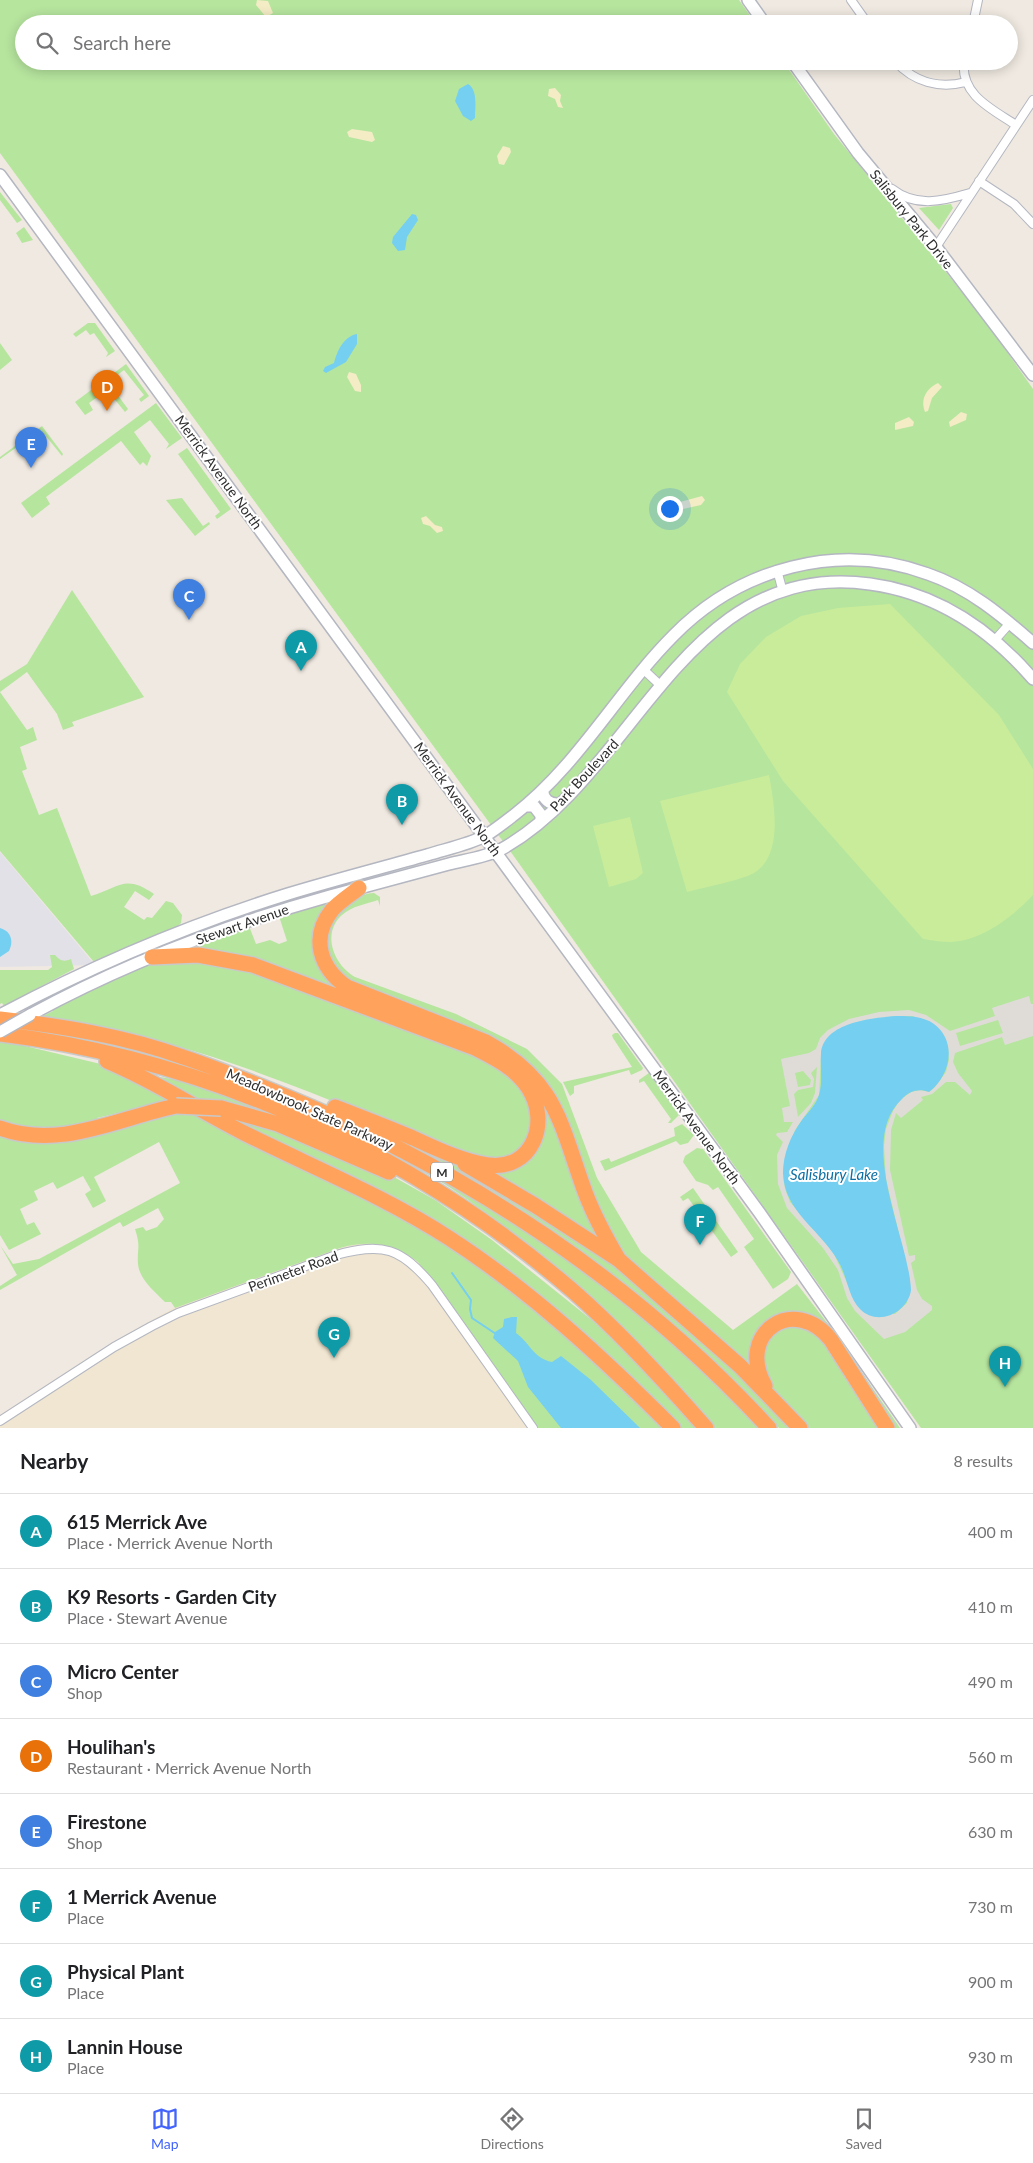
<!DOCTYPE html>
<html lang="en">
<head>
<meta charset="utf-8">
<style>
	:root { --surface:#fff; --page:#f2f2f2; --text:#202124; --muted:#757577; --line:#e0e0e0; --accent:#4264fb }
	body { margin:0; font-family:Lato,sans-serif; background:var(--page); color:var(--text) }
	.you { position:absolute; left:669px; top:508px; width:18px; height:18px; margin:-12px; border:4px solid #fff; border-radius:50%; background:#1a73e8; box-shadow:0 0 0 8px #1a73e833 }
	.badge { display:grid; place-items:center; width:32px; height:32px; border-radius:50%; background:var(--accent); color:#fff; font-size:16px; font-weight:700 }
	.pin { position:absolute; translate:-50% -41px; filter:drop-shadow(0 1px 2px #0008) }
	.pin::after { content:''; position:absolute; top:26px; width:18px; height:15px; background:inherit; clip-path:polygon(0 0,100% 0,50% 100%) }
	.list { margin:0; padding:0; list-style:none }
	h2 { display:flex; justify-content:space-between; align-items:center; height:65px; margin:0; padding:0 20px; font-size:21px }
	h2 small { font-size:16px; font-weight:400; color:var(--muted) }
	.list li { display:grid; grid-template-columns:32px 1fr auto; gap:15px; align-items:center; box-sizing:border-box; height:75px; padding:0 20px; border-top:1px solid var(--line) }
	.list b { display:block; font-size:19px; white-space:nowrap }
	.list p { margin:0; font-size:16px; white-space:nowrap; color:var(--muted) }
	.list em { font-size:16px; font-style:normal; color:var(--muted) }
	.icon { flex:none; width:28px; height:28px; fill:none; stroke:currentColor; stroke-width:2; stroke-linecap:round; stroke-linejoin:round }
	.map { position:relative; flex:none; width:1033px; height:1428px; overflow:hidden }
	.search { position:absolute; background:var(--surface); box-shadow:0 2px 12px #0003; left:15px; right:15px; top:15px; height:55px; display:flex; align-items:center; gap:12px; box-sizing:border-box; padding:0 18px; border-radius:28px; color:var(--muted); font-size:19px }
	.sheet { height:665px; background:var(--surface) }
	nav { display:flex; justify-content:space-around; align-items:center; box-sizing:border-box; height:70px; border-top:1px solid var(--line); background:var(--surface); font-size:14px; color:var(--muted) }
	nav a { display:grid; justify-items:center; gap:2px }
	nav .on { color:var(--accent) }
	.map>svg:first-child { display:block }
	.industrial { fill:#e3e1e8 }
	.education { fill:#f0e6d1 }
	.green { fill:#b6e59e }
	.sand { fill:#f3ecc5 }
	.pitch { fill:#c9ec9a }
	.plaza { fill:#dfdcd8; fill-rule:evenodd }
	.water { fill:#75cff0 }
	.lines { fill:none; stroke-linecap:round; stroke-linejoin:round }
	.stream { stroke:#75cff0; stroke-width:2 }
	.street-casing { stroke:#b4b7c1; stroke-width:10 }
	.secondary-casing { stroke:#b4b7c1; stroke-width:14 }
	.highway-casing { stroke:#c9c9c9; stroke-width:18 }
	.street { stroke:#fff; stroke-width:8 }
	.secondary { stroke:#fff; stroke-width:11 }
	.highway { stroke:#ffa35c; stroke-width:15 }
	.secondary-bridge-casing { stroke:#b4b7c1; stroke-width:14; stroke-linecap:butt }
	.highway-bridge-casing { stroke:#c9c9c9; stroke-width:18; stroke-linecap:butt }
	.secondary-bridge { stroke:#fff; stroke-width:11 }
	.highway-bridge { stroke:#ffa35c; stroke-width:15 }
	.labels { text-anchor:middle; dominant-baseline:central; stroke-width:4; stroke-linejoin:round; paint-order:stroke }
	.shield { fill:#fff; stroke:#6d6d6d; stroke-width:1 }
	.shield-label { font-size:12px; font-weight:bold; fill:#2e2e2e }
	.street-label { font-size:14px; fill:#2e2e2e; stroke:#fff }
	.water-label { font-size:15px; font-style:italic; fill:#0d6fa3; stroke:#fff }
</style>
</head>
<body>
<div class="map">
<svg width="1033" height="1428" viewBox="0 0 1033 1428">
	<rect width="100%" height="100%" fill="#efe9e1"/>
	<path class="industrial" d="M0,852L95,965L0,967Z"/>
	<path class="education" d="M396,1227L528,1428H0V1415L111,1343L179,1305Z"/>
	<path class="green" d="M0,0H739L756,24H24V61H783L834,134L984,319L1033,389V1428H921L513,855L0,153Z
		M0,192L22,220L17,223L0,200Z
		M951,204L953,208L939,230L919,208Z
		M24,227L33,240L22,243L16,233Z
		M88,323H95L115,351L106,357L108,353L94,333L90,335L86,330L76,337L73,334Z
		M0,343L12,360L0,370Z
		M126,364L149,396L141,402L139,399L144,395L124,370L108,382L128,409L125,412L112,396L108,399L103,393L89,403L93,410L85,415L75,402Z
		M156,403L182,438L166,449L169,444L150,420L134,432L151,456L147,466L143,462L140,465L121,441L46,497L50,504L32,518L21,503Z
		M42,426L63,454L62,456L41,430L0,459V457Z
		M187,448L231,509L217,519L215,516L220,512L178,454Z
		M182,498L203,526L209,522L210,524L195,536L166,500Z
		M72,590L144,697L72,722L74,726L63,730L57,714L27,672L0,692V681L27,664Z
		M0,692L27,730L33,727L37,740L20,747L27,769L22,771L39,815L57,808L91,896C120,887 125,874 154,894L149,900L135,891L124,907L144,920L147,917L152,918L166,901L173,903L182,915L181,923L177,927L94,962L0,851Z
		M374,893L380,897V906L378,900C366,904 352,906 342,915C321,934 334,965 355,977L456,1014L527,1049L562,1084L597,1178L641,1252L733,1330L797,1284L832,1329L900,1428H892L800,1314L751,1351L747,1363L721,1344L624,1256L608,1232L548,1087L350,984L329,964C328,954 323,939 326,929C332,910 355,894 374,893Z
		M332,900L316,932L337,985L334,989L199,950L201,944L249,926L256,944L270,940L279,944L287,941L279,916Z
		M50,955H55C60,961 64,962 71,959L74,969L4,1006L2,1003L0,1004V970H48L52,967Z
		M177,958L218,960L454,1043L515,1078L534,1109C532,1119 532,1137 526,1145C514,1162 492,1160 474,1158C373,1119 274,1073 169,1044C126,1031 83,1025 39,1018L53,1011L52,1008L145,966Z
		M615,1033H618L643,1068L642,1070L631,1075L629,1070L574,1086V1093L570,1096L563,1082L632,1067L613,1038L612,1035Z
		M0,1040L109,1066L172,1100L97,1118L98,1121L45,1132L0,1123Z
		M649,1073L679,1115L671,1123H668L671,1119L644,1081L639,1083V1080Z
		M160,1077L190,1082L269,1110L265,1113L212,1100L194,1099L159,1079Z
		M545,1097L605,1244L485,1167L520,1161L541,1100Z
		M187,1109C283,1157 386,1201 475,1262C545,1310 605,1370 667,1428H537L418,1262C392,1243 370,1240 340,1248L175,1308L171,1302H165C155,1292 139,1279 138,1264C137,1248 141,1247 135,1229L143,1227L146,1231L157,1227L164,1219L158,1208L123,1227L120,1222L0,1290V1286L17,1275L0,1245L13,1264L39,1259L180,1183L159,1142L94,1177L106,1201L93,1208L85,1194L91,1190L83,1176L57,1189L53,1182L34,1191L38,1200L20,1209L27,1225L34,1222L41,1234L9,1250L0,1235V1132L11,1136Z
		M221,1111L241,1116L394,1177L435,1200L492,1240L593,1321L644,1370L697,1428H679L525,1286Z
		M682,1124L694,1135L688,1143L680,1145L676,1141L605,1171L600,1161L609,1158L611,1162L675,1136L674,1128Z
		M392,1137C408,1143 425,1148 441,1156C538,1202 625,1269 703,1340C734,1368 763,1399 792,1428H779L754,1402L677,1330L502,1199Z
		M370,1142L409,1159L539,1238L620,1297L694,1360L762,1428H714C637,1336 549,1254 449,1187C424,1171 396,1157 370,1142Z
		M697,1148L703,1149L791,1272L788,1279L773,1289L744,1247L754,1239L718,1187L713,1190L708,1185L696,1181L683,1162L685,1156Z
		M693,1188L738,1252L731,1257L688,1198L683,1201L680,1197Z
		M788,1323L825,1336L883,1428H808L768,1384L761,1347L767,1336Z"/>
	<path class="sand" d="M257,0L268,1L273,13L266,17L256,5Z
		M555,88L561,95L560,101L563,108L558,107L555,99L548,96L549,89Z
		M352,129L372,132L375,140L372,142L349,137L347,132Z
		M503,146L510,148L511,152L504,165L499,164L497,156Z
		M349,372L356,374L361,385V392L355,391L347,377Z
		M938,383L942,387L932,398L928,411L925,412C920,399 926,389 938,383Z
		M961,412L967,414L966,420L950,427L949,422Z
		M909,417L914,422L913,426L895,430V423Z
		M702,496L705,500L701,505L683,509L679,506L680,502Z
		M426,516L435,525L442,527L443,531L437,533L430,526L423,524L421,518Z"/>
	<path class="pitch" d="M890,604L999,715L1033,769V895C1012,917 982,941 950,942C941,942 932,940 923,939L783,781L727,692L740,664L766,637L801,616L838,608Z
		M769,775C774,803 784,855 754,873C742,880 702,888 687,892L660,801Z
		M630,817L643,873L636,879L609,887L593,826Z"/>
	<path class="plaza" d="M1029,996L1031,1004H1033V1036L1005,1045L1002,1037L955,1053L953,1062L958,1073L972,1091L970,1095L955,1082H946L932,1094L921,1097L923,1100L901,1118L896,1113L891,1130L890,1170L909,1256L915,1255V1260L911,1263L917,1290L922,1299L932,1306V1310L905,1332L884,1339L855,1311L847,1298L838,1270L823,1248L787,1208L778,1184L777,1155L783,1142L776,1135L777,1133L787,1132L793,1122H784L782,1108L790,1106L781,1059L809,1053L816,1049L820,1038L828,1030L849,1019L879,1012L909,1010L926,1015L950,1031L995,1016L992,1008ZM896,1016H913L948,1046L949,1060L946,1072L935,1087L929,1092L920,1090L911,1092L900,1100L893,1111L886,1129L884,1146L886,1179L910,1280L907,1303L895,1314L858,1307L833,1252L790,1202L785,1189L783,1170L795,1130L819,1095L821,1055L830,1036L855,1023ZM998,1020L1003,1033L960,1046L956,1033ZM817,1067L815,1093L811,1103L798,1117L794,1094L798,1090L813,1087L814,1079L811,1073ZM803,1071L811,1080L810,1085L798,1087L795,1073Z"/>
	<path class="water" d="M468,84C478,90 475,107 475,118L471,121L463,116L455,101L459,89Z
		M412,214L416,215L418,220L407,237L405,250L398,251L392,243L393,237Z
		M357,334V344L346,362L326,373L323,371L325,367L334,363C337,351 344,336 357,334Z
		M0,928C11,931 14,941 9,951L0,957Z
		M896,1016C909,1016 923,1016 934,1024C958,1042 950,1076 929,1092C919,1088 909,1091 902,1099C856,1141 909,1239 911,1290C908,1313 877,1327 860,1309C848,1297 847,1275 838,1261C821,1230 784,1212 783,1173C783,1154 791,1135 802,1120C808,1112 816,1105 819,1095C823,1082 820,1067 821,1054C823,1022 873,1018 896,1016Z
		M512,1317H517L516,1333C530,1343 533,1358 552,1362L561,1356L591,1380L640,1428H561L528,1387L518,1361L493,1338L495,1332L503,1327L504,1319Z"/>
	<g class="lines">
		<path class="stream" d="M452,1273L471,1300L470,1309L472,1318L496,1334"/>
		<defs>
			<path id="street" d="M851,0L868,24
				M973,24L978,0
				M895,61C914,82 939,89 966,82
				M964,61C960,95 992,109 1016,125
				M979,181L1014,204L1033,224
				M892,189C916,208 943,201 970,193
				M936,247L1033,100
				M777,570L783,592
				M995,640L1010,623
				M644,670L660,685
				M0,1421L114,1347L152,1326L178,1313L336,1255C383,1242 401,1248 432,1285L533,1428"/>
			<path id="secondary" d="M748,0L765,24
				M792,61L858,153L936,247L1033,375
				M0,175L759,1212L910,1428
				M543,790C542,799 550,805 559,804
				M525,806H534L541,815V820
				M0,1015C92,966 188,925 288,894C334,880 381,868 427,855C446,849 467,845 485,836C495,830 505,822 514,815C579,765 617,692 674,635C740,568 838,541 928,574C969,588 1001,615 1033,643
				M30,1015C125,963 226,925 330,896C370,885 409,875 449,864C465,860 485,857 500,850C636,776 683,558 870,584C937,593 989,628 1033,679"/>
			<path id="highway" d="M359,888C350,895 339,902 332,910C310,938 320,968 347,987L486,1042C557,1081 560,1123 585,1192C594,1216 606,1238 619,1260
				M152,957L198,955L253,965L475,1048C495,1058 517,1069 529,1089C550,1122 533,1171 488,1165C462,1161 437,1149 413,1138C387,1127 361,1117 335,1107
				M0,1019C61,1026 125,1036 183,1057C219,1069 253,1083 287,1097C469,1172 636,1283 769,1428
				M0,1034C211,1060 412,1152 573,1291C621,1333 664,1380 706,1428
				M107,1061C155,1081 197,1109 244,1133C312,1167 384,1196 449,1238C531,1291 603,1358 673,1428
				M221,1108L278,1124L389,1172
				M0,1128C60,1150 118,1118 176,1106
				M465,1164L536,1206L619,1260L740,1366L800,1428
				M765,1386C735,1332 795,1294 831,1340L887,1428"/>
		</defs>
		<use href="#street" class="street-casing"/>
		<use href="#secondary" class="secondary-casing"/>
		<use href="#highway" class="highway-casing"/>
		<use href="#street" class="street"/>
		<use href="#secondary" class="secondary"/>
		<use href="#highway" class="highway"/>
		<defs>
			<path id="secondary-bridge" d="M0,1032L30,1015"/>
			<path id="highway-bridge" d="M176,1106L221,1108"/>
		</defs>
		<use href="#secondary-bridge" class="secondary-bridge-casing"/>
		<use href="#highway-bridge" class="highway-bridge-casing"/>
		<use href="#secondary-bridge" class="secondary-bridge"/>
		<use href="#highway-bridge" class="highway-bridge"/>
	</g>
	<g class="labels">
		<rect class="shield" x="431" y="1162.5" width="22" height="19" rx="4"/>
		<g class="shield-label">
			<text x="442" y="1172">M</text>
		</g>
		<g class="street-label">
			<text transform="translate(912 219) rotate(51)">Salisbury Park Drive</text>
			<text transform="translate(219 472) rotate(54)">Merrick Avenue North</text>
			<text transform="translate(584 775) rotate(-47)">Park Boulevard</text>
			<text transform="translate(458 799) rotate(54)">Merrick Avenue North</text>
			<text transform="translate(242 924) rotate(-19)">Stewart Avenue</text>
			<text transform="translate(310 1109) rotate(24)">Meadowbrook State Parkway</text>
			<text transform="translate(697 1127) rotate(54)">Merrick Avenue North</text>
			<text transform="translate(293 1271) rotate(-20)">Perimeter Road</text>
		</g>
		<g class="water-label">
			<text x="834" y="1174">Salisbury Lake</text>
		</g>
	</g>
</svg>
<div class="you"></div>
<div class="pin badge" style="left:301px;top:671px;background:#0f9aa8">A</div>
<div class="pin badge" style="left:402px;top:825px;background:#0f9aa8">B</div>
<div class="pin badge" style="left:189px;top:620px;background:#3f7fe0">C</div>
<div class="pin badge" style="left:107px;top:411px;background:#e8710a">D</div>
<div class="pin badge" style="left:31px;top:468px;background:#3f7fe0">E</div>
<div class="pin badge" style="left:700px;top:1245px;background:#0f9aa8">F</div>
<div class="pin badge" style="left:334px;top:1358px;background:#0f9aa8">G</div>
<div class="pin badge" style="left:1005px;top:1387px;background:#0f9aa8">H</div>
<div class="search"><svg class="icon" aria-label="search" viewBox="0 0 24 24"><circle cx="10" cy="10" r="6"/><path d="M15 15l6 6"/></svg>Search here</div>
</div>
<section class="sheet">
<h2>Nearby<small>8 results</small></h2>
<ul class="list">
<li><span class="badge" style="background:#0f9aa8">A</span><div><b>615 Merrick Ave</b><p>Place · Merrick Avenue North</p></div><em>400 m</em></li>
<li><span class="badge" style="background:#0f9aa8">B</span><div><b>K9 Resorts - Garden City</b><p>Place · Stewart Avenue</p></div><em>410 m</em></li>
<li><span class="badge" style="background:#3f7fe0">C</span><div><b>Micro Center</b><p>Shop</p></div><em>490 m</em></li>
<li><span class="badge" style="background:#e8710a">D</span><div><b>Houlihan's</b><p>Restaurant · Merrick Avenue North</p></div><em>560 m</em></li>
<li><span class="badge" style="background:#3f7fe0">E</span><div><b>Firestone</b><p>Shop</p></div><em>630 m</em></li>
<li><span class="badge" style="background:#0f9aa8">F</span><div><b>1 Merrick Avenue</b><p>Place</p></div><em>730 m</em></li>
<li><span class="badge" style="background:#0f9aa8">G</span><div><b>Physical Plant</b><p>Place</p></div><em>900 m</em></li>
<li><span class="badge" style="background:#0f9aa8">H</span><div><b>Lannin House</b><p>Place</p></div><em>930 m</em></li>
</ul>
</section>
<nav>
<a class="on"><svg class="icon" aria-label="map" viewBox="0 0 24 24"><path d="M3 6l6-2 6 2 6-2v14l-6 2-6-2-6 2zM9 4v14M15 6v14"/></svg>Map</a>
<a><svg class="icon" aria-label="directions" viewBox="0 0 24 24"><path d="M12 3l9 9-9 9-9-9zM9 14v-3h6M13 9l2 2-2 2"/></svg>Directions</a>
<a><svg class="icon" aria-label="saved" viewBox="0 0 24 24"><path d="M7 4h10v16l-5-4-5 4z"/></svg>Saved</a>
</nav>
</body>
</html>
